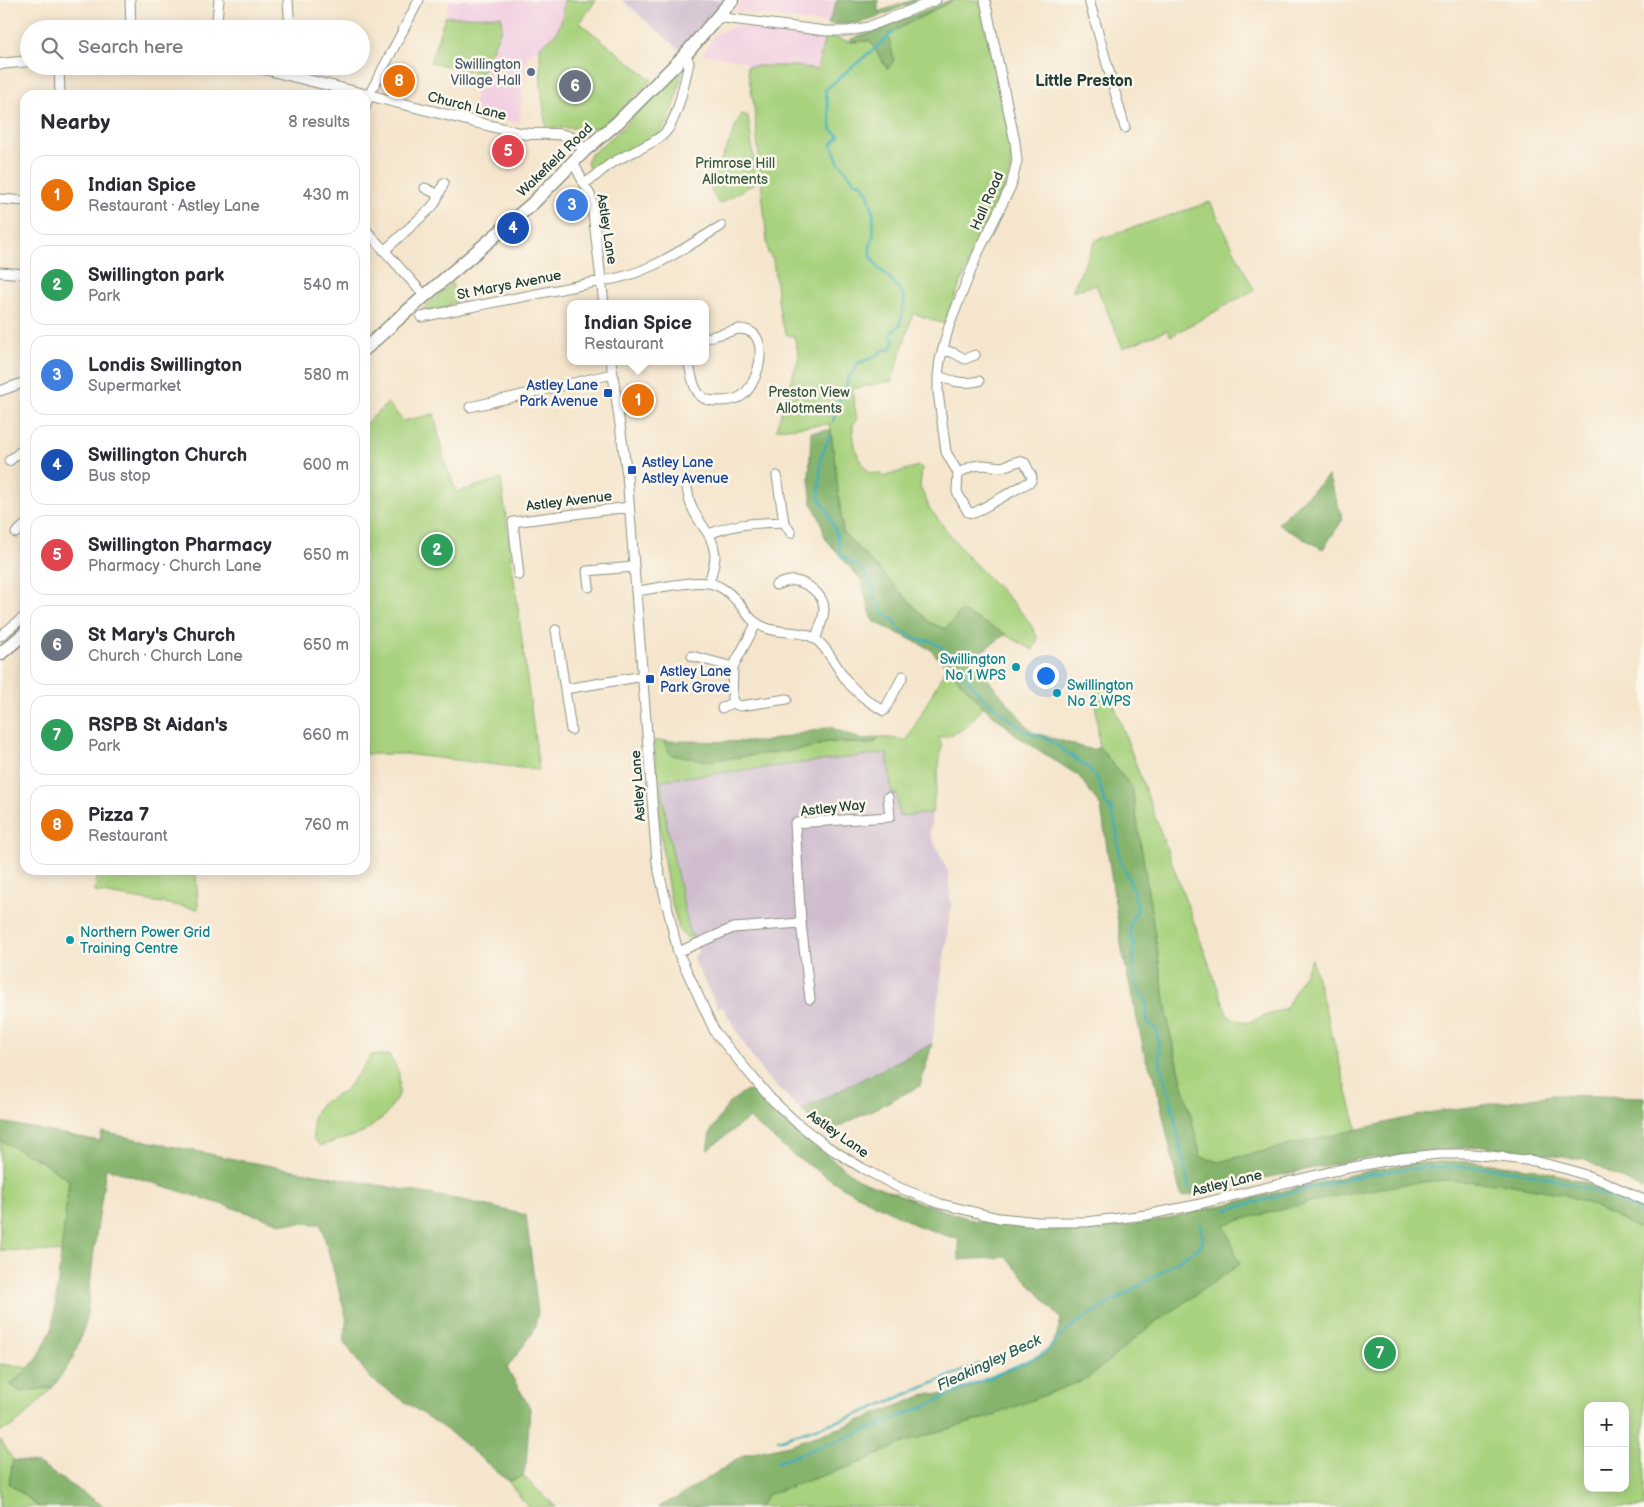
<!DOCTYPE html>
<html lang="en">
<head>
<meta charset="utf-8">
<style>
	:root { --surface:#fff; --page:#f7f7f7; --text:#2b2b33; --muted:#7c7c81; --line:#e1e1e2; --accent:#b45309 }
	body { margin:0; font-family:"Balsamiq Sans",sans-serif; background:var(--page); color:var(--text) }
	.controls { position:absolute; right:15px; bottom:15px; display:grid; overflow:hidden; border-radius:10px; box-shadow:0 2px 12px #0003 }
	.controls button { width:45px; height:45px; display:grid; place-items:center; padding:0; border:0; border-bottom:1px solid var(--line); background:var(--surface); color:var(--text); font:25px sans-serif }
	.you { position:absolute; left:1045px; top:675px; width:18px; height:18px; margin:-12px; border:4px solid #fff; border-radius:50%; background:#1a73e8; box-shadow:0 0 0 8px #1a73e833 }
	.badge { display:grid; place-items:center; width:32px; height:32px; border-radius:50%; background:var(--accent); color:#fff; font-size:16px; font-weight:700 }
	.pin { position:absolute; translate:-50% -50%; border:2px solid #fff; box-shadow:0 1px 5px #0006 }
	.popup { position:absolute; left:567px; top:300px; width:142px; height:65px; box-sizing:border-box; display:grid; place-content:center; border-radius:10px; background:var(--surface); filter:drop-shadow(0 1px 4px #0005); font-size:16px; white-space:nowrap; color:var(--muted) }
	.popup b { font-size:19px; color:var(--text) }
	.popup::after { content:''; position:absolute; left:50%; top:100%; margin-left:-10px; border:10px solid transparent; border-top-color:var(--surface) }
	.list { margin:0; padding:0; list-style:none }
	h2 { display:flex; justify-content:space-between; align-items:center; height:65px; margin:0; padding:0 20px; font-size:21px }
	h2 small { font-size:16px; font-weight:400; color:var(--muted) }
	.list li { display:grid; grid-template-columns:32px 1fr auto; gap:15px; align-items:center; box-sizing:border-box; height:80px; margin:0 10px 10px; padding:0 10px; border:1px solid var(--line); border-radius:15px }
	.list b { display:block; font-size:19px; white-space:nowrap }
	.list p { margin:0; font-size:16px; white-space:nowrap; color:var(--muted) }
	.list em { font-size:16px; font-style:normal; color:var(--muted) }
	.icon { flex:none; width:28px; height:28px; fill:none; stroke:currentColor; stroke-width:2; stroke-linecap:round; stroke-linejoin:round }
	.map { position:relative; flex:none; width:1644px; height:1507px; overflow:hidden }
	.search { position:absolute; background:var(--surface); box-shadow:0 2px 12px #0003; left:20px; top:20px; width:350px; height:55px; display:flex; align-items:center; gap:12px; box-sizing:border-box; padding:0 18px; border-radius:28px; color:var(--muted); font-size:19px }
	.panel { position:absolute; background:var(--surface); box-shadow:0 2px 12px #0003; left:20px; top:90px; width:350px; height:785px; border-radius:15px }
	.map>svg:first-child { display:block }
	.built { fill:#f2cfe1 }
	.industrial { fill:#cfbdcf }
	.green { fill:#a8d27e; stroke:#648859; fill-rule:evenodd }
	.forest { fill:#86b46d; stroke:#527850 }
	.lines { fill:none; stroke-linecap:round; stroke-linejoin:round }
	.stream { stroke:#3fafba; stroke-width:2.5 }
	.minor-casing { stroke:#8a9180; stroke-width:11 }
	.tertiary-casing { stroke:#8a9180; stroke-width:12 }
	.primary-casing { stroke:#8a9180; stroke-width:15 }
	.minor { stroke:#fff; stroke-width:9 }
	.tertiary { stroke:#fff; stroke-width:10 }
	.primary { stroke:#fff; stroke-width:12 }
	.service-dot { fill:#5c6f8a; stroke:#fbf7ec; stroke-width:2 }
	.transit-dot { fill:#1a4fb4; stroke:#fbf7ec; stroke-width:2 }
	.culture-dot { fill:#0f9aa8; stroke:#fbf7ec; stroke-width:2 }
	.labels { text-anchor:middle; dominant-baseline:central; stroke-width:5; stroke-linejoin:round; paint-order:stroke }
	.service-label { font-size:14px; fill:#4e5e75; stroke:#fbf7ec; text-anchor:end }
	.street-label { font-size:14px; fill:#1f3d34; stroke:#fbf7ec }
	.park-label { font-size:14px; fill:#3a5b43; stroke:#fbf7ec }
	.transit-label { font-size:14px; fill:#164399; stroke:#fbf7ec; text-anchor:start }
	.culture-label { font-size:14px; fill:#0d838f; stroke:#fbf7ec; text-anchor:start }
	.water-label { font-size:15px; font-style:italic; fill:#295f5c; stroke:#fbf7ec }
	.quarter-label { font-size:16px; font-weight:bold; fill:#1f3d34; stroke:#fbf7ec }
</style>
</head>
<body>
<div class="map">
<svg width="1644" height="1507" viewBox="0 0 1644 1507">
	<rect width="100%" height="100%" fill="#fbf7ec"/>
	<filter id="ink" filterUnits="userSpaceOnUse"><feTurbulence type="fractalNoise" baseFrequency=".02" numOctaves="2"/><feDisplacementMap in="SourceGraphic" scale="10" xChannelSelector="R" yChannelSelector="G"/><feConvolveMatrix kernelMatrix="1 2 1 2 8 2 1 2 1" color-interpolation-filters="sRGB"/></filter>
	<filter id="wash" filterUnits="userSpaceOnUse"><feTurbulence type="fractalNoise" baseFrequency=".0096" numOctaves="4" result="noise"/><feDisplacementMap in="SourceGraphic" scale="20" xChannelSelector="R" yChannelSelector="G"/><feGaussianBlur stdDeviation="1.12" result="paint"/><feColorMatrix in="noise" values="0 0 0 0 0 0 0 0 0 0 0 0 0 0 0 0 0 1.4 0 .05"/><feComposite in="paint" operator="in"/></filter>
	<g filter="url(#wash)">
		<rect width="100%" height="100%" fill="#f5e5cc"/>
		<path class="built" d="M450,0H564L562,20L558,31L549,40L527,55L519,123L471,114L481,74L430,62Z
			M742,0H837L828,24L738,12L736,8Z
			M736,26L825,36L817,70L796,66H747L745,61L702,54L716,34Z"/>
		<path class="industrial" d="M622,0H723L680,50Z
			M887,753L892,793H896L899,815L932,813L930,833L948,872L951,907L932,1044L801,1110L767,1077L751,1055L722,1006L718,1008L695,963L693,958L698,952L693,935H690L667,826L661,780Z"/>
		<path class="green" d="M564,0H596L580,23L652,80L602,128H546L541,87L540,46C561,33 562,23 564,0Z
			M954,0H979L1012,146L1010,171L1005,186L972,255L944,324L913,313L892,381L852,389L857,420L853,424C853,441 856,462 871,473L882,474L883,477L918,466L922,468L920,487L930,509L967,556L1008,597L1028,620L1038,638L1033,650L961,611L946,629L930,623L843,532L830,424L776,429L799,356L794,336L787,335L781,321L773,260L768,253L754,106L747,66H796L817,70L825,36L851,42L870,41L887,69L894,60L888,34Z
			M501,16L502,27L481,74L430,62L445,17Z
			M684,65L674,107L668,123L658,135L606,162L594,172C588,170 585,161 589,156L616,134Z
			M741,114L748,116L757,182L719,204L704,179C724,165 731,135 741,114Z
			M1210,202L1254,290L1171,336L1167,330L1123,348L1096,285L1072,291L1096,240Z
			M452,283L457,302L449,304L450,307L420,313L419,312Z
			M388,403L403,421L434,414L445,464L457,492L501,479L539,770L405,754H365V424Z
			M947,666L983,706C968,726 964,733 938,738L942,745L932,813L899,816L897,794H892L887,753L661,780L667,826L690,935H693L694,938L686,937L680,932L670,898L664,861L660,823L654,741H663L671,755L811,748L827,742L869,744L875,742L878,737L907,740Z
			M1105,680L1228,1016L1246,1023L1286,1008L1312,959L1357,1130L1218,1162L1201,1157L1170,1033L1132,788L1099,747L1095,692Z
			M97,870H196C196,883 198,896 198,909L95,892Z
			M372,1055H389L399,1073V1094L386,1115L363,1133L320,1146L313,1138V1118L320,1104L345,1091Z
			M0,1140L39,1160L69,1180L62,1252L0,1250Z
			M1440,1162C1514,1162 1578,1174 1644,1209V1507H759L768,1494L857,1464L905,1442L1088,1378L1146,1329L1216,1207L1372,1170L1402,1165ZM1588,1406H1625V1488H1588Z
			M0,1364L28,1368L11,1384L21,1392L53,1387C39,1401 19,1427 0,1431Z
			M0,1439L13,1460L9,1483L39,1507H0Z
			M523,1476L556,1507H528L508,1481Z"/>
		<path class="forest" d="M837,0H878V12L913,0H919L871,20L851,24H828Z
			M950,0H954L888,34L894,60L888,69L870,41L851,42V39L867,34Z
			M831,430L843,532L930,623L946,629L961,611L1006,634L971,659L1032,732L1092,750L1099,747L1132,788L1170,1033L1201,1157L1218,1162L1428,1113L1553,1095L1644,1097V1190L1585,1160L1483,1146L1360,1159L1210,1189L1182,1197L1179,1188L1154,1075L1146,1060L1122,950L1101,807L1079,776L1020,738L983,706L930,649L873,621L861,580L825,538L821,521L812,504L809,479L811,432Z
			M1328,476L1343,519L1323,549L1284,528L1278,523Z
			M830,727L863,740L878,737L876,742L870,744L827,742L811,748L707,761L671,755L663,741L763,742Z
			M932,1044L920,1086L828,1132L801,1110Z
			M747,1090L756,1094L803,1137L858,1179L915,1201L976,1221L1027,1227L1098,1229L1152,1222L1372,1170L1402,1165L1440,1162H1473L1535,1169L1568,1177L1598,1187L1644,1209V1231L1594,1206L1563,1194L1507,1184L1442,1180L1406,1184L1340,1195L1224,1224L1240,1264L1146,1329L1088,1378L989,1417L905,1442L857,1464L768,1494L759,1507H658L677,1498L744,1455L789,1445L843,1427L930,1393L947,1395L1046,1354L1057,1335L1061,1319L1006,1257L959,1260V1240L916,1225L844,1188L792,1154L749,1118L707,1150L710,1133L729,1103Z
			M0,1122L100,1141L102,1132L244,1161L467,1201L526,1215L538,1313L534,1331L507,1368L530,1408L526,1463L523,1476L508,1481L451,1433L370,1378L344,1342L347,1320L321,1224L281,1223L106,1168L94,1250L86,1322L72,1360L53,1387L21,1392L11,1385L38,1358L53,1327L69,1180L39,1160L0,1140Z
			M13,1460L37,1463L105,1507H39L9,1483Z"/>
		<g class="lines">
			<path class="stream" d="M833,421L839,400L844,395L848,377L853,373L856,364L876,356L883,350L891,349L895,340L891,338L892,332L900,325L905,298C902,294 900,289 896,285C887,274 873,267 870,252C869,247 872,241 873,236C875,218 872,198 862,183L855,182L838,161L832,144L839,136L832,130L825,90L893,33
				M830,436L821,457L819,498L827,510L836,532L841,556L862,569L875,590L874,599L880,604L883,613L895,621L899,629L919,640L931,641L944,649L980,695L1026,732L1045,737L1089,768L1099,782L1105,804L1111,808L1117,832L1119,858L1131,884L1138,909L1131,921L1130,935L1134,944L1133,974L1136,976L1137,989L1146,1000L1147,1021L1157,1030L1161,1068L1169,1092L1189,1188
				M1225,1210C1282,1196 1339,1178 1398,1170C1482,1159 1570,1174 1644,1214
				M778,1440L857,1415L979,1364
				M777,1462L881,1425L1034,1358L1047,1351L1055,1341L1077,1322L1154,1277L1200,1246L1203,1242L1201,1224"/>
		</g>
	</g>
	<g filter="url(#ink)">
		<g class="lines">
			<defs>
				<path id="minor" d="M130,0L131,29
					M288,0L290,29
					M1089,0L1125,128
					M716,17L826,31H848L868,27L936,0
					M216,29L219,0
					M59,66L60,95
					M293,66L294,77
					M365,108L369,95L419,0
					M573,162L591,197L604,304
					M584,183C595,179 602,169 612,163C628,153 648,147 663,135C678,121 684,83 689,63L688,60L684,56
					M425,188L439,195
					M0,199L25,201
					M365,229L425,296
					M384,251L430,209L435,203L444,183
					M0,272L25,274
					M421,317L601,281C646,276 683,249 721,226
					M943,350L954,353L965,359L975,355
					M611,361L627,475L657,863L678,952L715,1032L770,1098L797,1123L828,1147L862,1168L900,1188L941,1204L999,1218L1038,1222H1086L1146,1215L1191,1206L1333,1171L1401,1158L1439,1154H1472L1535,1161L1570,1170L1600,1180L1644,1200
					M688,361C691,371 692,383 697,391C701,399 709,401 717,401C724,401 733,401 740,397C756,388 768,349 754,334C750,331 744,329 739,329L706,338
					M938,376C952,381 963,385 979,381
					M0,391L25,382
					M470,407L612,374
					M9,461L25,448
					M958,473L973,466L983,465L1002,467L1019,461L1025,463L1032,477L1031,481L974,513L968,512L957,492L958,473L946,452L938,392V376L940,360L949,326L977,255L1011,186L1017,161L1015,142L985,0
					M686,480C687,489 688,499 692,507C700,527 713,532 715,556C715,564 711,575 709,583
					M784,522L791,533
					M16,533L25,525
					M709,534C736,523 757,523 784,522L777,476
					M519,575L513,522L629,507
					M776,585C782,583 789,580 795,581C808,583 824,595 824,609C824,619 819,629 815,639
					M589,587L587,571L634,567
					M636,591C655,589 691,580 708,583C717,584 728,591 734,598C747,611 748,621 766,628C784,635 806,628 820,643C830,653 836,666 844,677C854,692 869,702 884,711L903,676
					M756,624L733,667L732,699L735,704L740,706L787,699
					M556,630L571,730
					M0,636L25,616
					M692,656L733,667
					M565,689L644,676
					M722,708L733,702
					M801,923L810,999
					M678,952L733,928L801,923L795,823L890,817L888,797"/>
				<path id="tertiary" d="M0,64L29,61
					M252,66L519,133C536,136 559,130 574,139C578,142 581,147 585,150"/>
				<path id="primary" d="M365,349L398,319L533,203L585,150L618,122L684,56L732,0
					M0,654L25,633"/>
			</defs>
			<use href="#minor" class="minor-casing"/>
			<use href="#tertiary" class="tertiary-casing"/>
			<use href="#primary" class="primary-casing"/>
			<use href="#minor" class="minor"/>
			<use href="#tertiary" class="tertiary"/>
			<use href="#primary" class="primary"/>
		</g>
	</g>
	<circle class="service-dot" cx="531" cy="72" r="5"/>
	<g class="transit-dot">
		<rect x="603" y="388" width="10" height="10" rx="2.5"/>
		<rect x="627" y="465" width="10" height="10" rx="2.5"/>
		<rect x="645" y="674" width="10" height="10" rx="2.5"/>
	</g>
	<g class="culture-dot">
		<circle cx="1016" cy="667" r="5"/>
		<circle cx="1057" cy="693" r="5"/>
		<circle cx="70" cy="940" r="5"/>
	</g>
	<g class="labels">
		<g class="service-label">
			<text x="521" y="64">Swillington<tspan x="521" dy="16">Village Hall</tspan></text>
		</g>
		<g class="street-label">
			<text transform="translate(467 106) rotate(14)">Church Lane</text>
			<text transform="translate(555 160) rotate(-44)">Wakefield Road</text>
			<text transform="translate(987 201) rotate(-66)">Hall Road</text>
			<text transform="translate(607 229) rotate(81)">Astley Lane</text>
			<text transform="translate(509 285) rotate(-11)">St Marys Avenue</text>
			<text transform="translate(569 501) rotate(-7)">Astley Avenue</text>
			<text transform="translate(638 786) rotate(-94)">Astley Lane</text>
			<text transform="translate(833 808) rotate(-6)">Astley Way</text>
			<text transform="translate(838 1134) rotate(35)">Astley Lane</text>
			<text transform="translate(1227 1183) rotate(-14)">Astley Lane</text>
		</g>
		<g class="park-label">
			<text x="735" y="163">Primrose Hill<tspan x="735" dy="16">Allotments</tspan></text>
			<text x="809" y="392">Preston View<tspan x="809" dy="16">Allotments</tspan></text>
		</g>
		<g class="transit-label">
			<text x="598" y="385" text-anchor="end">Astley Lane<tspan x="598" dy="16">Park Avenue</tspan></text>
			<text x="642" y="462">Astley Lane<tspan x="642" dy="16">Astley Avenue</tspan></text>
			<text x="660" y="671">Astley Lane<tspan x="660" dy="16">Park Grove</tspan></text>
		</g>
		<g class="culture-label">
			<text x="1006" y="659" text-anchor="end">Swillington<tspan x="1006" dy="16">No 1 WPS</tspan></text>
			<text x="1067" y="685">Swillington<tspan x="1067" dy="16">No 2 WPS</tspan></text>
			<text x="80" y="932">Northern Power Grid<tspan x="80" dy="16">Training Centre</tspan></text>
		</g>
		<g class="water-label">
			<text transform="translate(989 1363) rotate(-25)">Fleakingley Beck</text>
		</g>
		<g class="quarter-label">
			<text x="1084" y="81">Little Preston</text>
		</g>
	</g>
</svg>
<div class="controls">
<button>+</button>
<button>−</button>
</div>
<div class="you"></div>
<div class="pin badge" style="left:638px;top:400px;background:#e8710a">1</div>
<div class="popup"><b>Indian Spice</b>Restaurant</div>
<div class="pin badge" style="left:437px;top:550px;background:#2e9e5b">2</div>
<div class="pin badge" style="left:572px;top:205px;background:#3f7fe0">3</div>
<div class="pin badge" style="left:513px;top:228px;background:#1a4fb4">4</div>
<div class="pin badge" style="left:508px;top:151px;background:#e0444e">5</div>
<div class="pin badge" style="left:575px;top:86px;background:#6b7280">6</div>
<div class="pin badge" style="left:1380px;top:1353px;background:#2e9e5b">7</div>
<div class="pin badge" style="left:399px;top:81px;background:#e8710a">8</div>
<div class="search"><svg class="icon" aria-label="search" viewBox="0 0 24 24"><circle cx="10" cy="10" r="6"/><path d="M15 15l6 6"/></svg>Search here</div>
<section class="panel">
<h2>Nearby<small>8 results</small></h2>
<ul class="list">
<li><span class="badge" style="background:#e8710a">1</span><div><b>Indian Spice</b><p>Restaurant · Astley Lane</p></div><em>430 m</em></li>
<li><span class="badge" style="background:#2e9e5b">2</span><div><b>Swillington park</b><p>Park</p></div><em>540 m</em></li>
<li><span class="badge" style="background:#3f7fe0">3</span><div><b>Londis Swillington</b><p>Supermarket</p></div><em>580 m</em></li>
<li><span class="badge" style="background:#1a4fb4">4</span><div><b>Swillington Church</b><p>Bus stop</p></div><em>600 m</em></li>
<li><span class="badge" style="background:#e0444e">5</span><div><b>Swillington Pharmacy</b><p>Pharmacy · Church Lane</p></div><em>650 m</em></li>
<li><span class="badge" style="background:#6b7280">6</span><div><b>St Mary's Church</b><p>Church · Church Lane</p></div><em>650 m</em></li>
<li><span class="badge" style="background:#2e9e5b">7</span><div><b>RSPB St Aidan's</b><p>Park</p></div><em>660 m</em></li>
<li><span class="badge" style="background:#e8710a">8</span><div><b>Pizza 7</b><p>Restaurant</p></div><em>760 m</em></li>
</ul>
</section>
</div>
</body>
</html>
